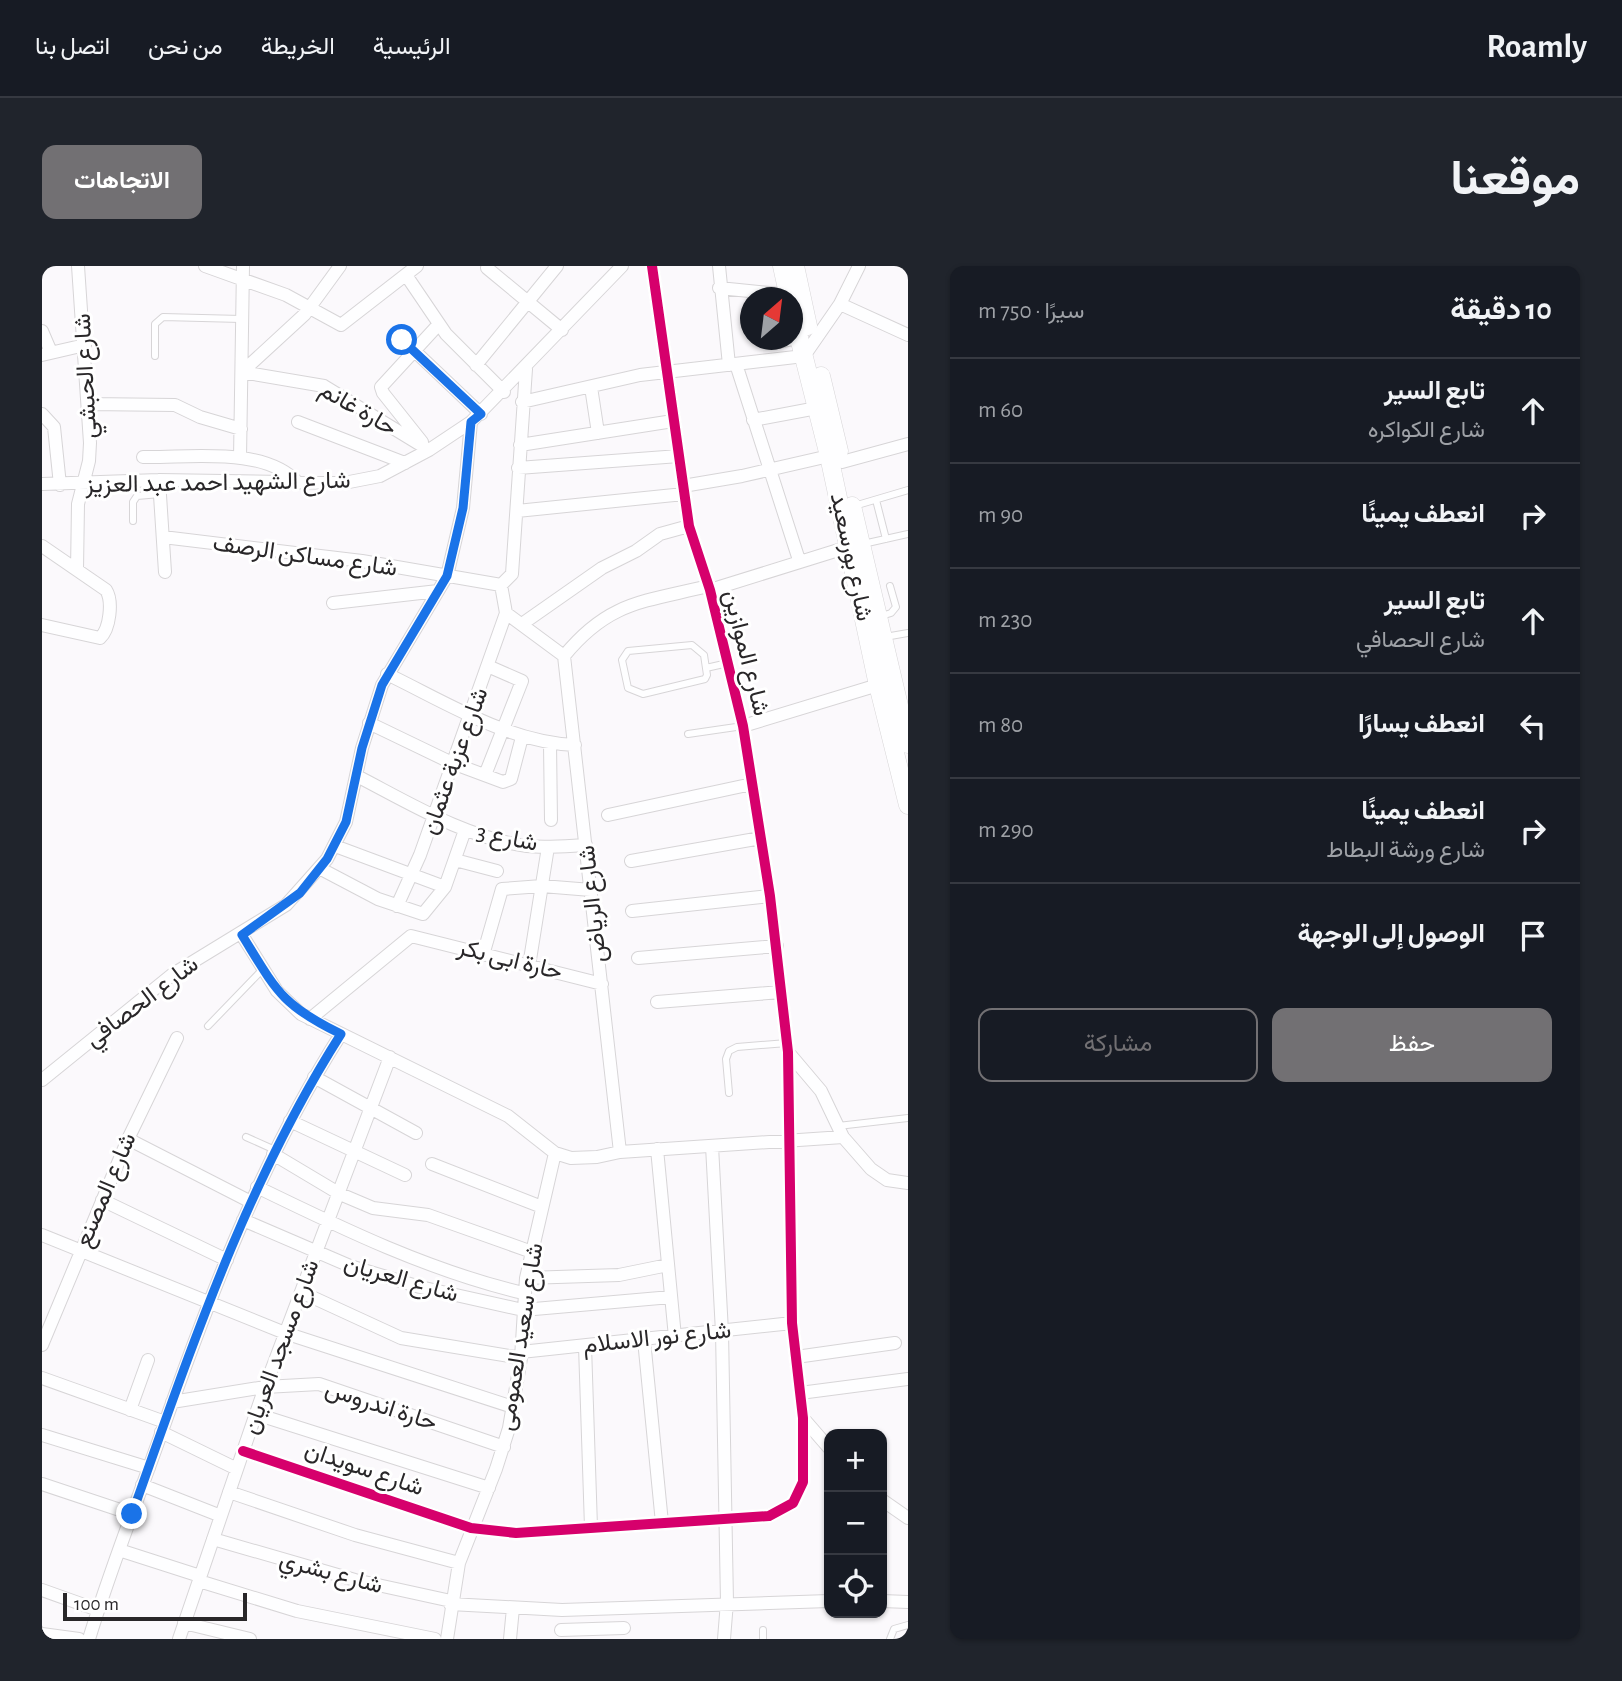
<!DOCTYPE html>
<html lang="ar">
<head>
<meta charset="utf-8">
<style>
	:root { --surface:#171b24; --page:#20242c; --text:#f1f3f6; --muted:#9ea1a6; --line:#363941; --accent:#727073 }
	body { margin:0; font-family:"Alegreya Sans",Vazirmatn,sans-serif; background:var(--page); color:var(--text); direction:rtl }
	.controls { position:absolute; right:21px; bottom:21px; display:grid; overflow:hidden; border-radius:14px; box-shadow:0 2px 5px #0004 }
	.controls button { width:63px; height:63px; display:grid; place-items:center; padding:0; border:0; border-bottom:2px solid var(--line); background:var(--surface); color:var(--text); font:35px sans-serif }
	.compass { position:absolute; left:698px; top:21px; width:63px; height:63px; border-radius:50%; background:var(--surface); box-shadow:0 2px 5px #0004; rotate:28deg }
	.scale { position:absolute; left:21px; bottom:18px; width:184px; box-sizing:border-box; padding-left:7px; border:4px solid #292729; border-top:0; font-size:19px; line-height:24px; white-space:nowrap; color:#292729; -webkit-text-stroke:5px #fff; paint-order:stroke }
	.stop { position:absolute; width:21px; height:21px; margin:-16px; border:5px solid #1a73e8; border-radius:50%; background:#fff }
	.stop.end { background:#1a73e8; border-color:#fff; box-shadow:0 2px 7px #0008 }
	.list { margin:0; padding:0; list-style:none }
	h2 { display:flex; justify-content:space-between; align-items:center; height:91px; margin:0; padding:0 28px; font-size:30px }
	h2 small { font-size:23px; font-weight:400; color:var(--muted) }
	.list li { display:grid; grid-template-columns:46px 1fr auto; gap:21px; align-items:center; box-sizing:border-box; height:105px; padding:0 28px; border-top:2px solid var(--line) }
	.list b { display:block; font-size:26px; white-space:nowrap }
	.list p { margin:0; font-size:23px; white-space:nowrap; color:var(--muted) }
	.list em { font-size:23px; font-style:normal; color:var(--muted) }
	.actions { display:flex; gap:14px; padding:21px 28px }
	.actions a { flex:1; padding:16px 0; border:2px solid var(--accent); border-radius:14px; text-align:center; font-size:24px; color:var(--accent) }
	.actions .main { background:var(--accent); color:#fff }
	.icon { flex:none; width:38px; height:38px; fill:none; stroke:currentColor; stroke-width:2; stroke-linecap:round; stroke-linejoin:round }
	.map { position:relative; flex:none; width:866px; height:1373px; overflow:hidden; direction:ltr; border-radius:14px }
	header { display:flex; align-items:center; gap:42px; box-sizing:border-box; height:98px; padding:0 35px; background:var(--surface); border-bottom:2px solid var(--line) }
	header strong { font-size:33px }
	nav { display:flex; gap:38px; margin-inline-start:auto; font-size:24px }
	.intro { display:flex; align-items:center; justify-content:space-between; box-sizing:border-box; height:168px; padding:0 42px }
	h1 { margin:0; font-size:49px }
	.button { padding:18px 32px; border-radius:14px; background:var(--accent); color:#fff; font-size:24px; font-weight:700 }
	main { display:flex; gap:42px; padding:0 42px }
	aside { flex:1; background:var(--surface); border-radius:14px; box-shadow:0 2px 5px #0004 }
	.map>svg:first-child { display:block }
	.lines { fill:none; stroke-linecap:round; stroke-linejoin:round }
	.service-casing { stroke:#d7d5d7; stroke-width:8 }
	.minor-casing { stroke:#d7d5d7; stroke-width:14 }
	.secondary-casing { stroke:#d7d5d7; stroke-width:19 }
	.service { stroke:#fefeff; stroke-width:6 }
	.minor { stroke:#fefeff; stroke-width:12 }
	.secondary { stroke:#fefeff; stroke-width:18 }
	.cycleway-casing { stroke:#fff; stroke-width:15 }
	.cycleway { stroke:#d6006c; stroke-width:10 }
	.route { stroke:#1a73e8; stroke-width:9 }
	.labels { text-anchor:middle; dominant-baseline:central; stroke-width:6; stroke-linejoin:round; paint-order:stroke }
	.street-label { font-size:24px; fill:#292729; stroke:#fff }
</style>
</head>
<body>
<header>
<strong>Roamly</strong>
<nav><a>الرئيسية</a><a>الخريطة</a><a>من نحن</a><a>اتصل بنا</a></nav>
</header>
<div class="intro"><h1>موقعنا</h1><a class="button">الاتجاهات</a></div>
<main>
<aside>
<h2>10 دقيقة<small>سيرًا · 750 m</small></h2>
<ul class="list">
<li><svg class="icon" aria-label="ahead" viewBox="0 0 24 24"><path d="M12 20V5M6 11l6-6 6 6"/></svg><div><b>تابع السير</b><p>شارع الكواكره</p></div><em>60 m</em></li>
<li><svg class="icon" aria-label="right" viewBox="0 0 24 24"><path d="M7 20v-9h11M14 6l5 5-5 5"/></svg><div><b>انعطف يمينًا</b></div><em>90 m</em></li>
<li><svg class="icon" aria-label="ahead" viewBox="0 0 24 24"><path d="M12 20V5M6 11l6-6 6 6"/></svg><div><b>تابع السير</b><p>شارع الحصافي</p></div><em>230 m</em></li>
<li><svg class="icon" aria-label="left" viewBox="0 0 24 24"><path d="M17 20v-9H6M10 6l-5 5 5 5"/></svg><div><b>انعطف يسارًا</b></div><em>80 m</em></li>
<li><svg class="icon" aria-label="right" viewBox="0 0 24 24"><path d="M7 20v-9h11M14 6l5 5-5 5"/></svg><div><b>انعطف يمينًا</b><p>شارع ورشة البطاط</p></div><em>290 m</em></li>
<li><svg class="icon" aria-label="arrive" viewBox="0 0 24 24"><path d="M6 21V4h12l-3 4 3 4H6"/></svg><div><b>الوصول إلى الوجهة</b></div></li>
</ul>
<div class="actions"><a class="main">حفظ</a><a>مشاركة</a></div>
</aside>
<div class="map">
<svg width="866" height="1373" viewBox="0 0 866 1373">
	<rect width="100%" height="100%" fill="#fbf9fc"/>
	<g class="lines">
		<defs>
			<path id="service" d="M723,74L731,80L756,75
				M113,90V58L121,51L199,53
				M834,234L844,273
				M812,240L866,224
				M91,255V236L95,230L118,228
				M821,278L866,268
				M836,351L849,347L854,341L848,320
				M843,371L866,367
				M650,379L662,389L665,409L663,413L601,428L586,422L580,394L586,385Z
				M664,402L686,397
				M646,468L701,460
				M166,760L221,703
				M687,827L684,793L687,785L695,781L745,777
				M796,860L866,852
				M204,871L233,884
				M721,1364V1373
				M848,1373L852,1363L866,1359"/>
			<path id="minor" d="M163,0L244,29L299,59L375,0
				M677,0L687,99
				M445,2L520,64
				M364,9L404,68L462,126
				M677,22L747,29
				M798,38L866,69
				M0,65L9,86
				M361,74L439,148
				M0,89L43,79
				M694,98L757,294
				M434,99L515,0
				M200,106L282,120L387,184
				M200,106L263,48L298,0
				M549,121L556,167
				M480,136L598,109L762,90L798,38L817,0
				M46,138L133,139L158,151L199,163
				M0,148L12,161L18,219
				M711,154L775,142
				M256,156L363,197
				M380,176L341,127L339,121L397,58
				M478,179L631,155
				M101,191C149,192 222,180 256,217
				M198,192L201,0
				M800,196L866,178
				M476,202L637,190
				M117,214L123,306
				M0,218L117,214L302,217L338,210L387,184L429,156L580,0
				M641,220L700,210L787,190
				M475,245L642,228
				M121,271L320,295L459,319L470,308L484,103
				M0,280L64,324C71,335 68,363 58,372L0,359
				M35,304L36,238L47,195L48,177L36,0
				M459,319L464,347L522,390
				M668,324L806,281
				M291,337L396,325
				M480,358L560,302L594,285L618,268L647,260
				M522,390L578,886
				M522,390C567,335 602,336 666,320
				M345,408C405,437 466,476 533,479
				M327,457L410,497L461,516L469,513L480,471
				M701,460L836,419
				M508,478L509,554
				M443,509L480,415L448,401
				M315,510C369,538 424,572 485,580C504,582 524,580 544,579
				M566,549L710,518
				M293,580L403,621
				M413,594L455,605
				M589,595L719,572
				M279,603L336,633L381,648L403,621L423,564
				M355,640L378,589L464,347
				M590,645L728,630
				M200,669L235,725L259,748L466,850L513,887L529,892L555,891L578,886L801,871
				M441,689L460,623L500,620L549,624
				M596,692L735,680
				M487,700L506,581
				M615,736L739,726
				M268,753L369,670L560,718
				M746,786L779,825L801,871L829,903L845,914L866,917
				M272,811L374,867
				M0,814L131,708L244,639L285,593L304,556L320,482L340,419L405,310L421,242L429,156
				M248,855L363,909
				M86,873L209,936
				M670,880L680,1066L685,1336L682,1373
				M615,883L633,1071
				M231,888L298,928L331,942L386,949L490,986
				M390,898L500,941
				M215,921C301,963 388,1005 481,1027
				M60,934L185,994
				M201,954L308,1000L378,1021L481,1044L629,1031
				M0,969L243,1067L471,1141
				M484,1012L577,1009L626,999
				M259,1026L359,1072L479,1092
				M602,1074L620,1257
				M0,1079L86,873L135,772
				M543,1080L549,1261
				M479,1086L750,1057
				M754,1091L853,1077
				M0,1112L123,1156
				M758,1127L866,1113
				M130,1136L223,1121L277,1118L462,1181
				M88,1144L106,1094
				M214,1148L447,1222
				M761,1152L787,1182
				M119,1166L195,1203
				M0,1169L107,1202
				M201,1185L429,1262L474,1267L727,1250L751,1237L761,1216V1152L750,1057L746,786L728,630L701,460L668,324L647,260L610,0
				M0,1218L90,1248
				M100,1219L179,1250
				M187,1226L313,1269L417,1297
				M840,1234L866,1252
				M171,1273L313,1314L409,1335
				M77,1284L158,1310
				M157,1315L255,1345L393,1373
				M0,1324L56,1344
				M840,1335L866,1336
				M408,1338L520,1344L787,1335
				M142,1357L208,1373
				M519,1364L582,1362
				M0,1368L37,1373
				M47,1373C68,1304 95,1236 119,1168C168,1029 220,892 299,768
				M137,1373L223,1121L348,791
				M405,1373L417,1297L454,1203L467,1162L479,1092L484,1012L513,887
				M468,1373L471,1342"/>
			<path id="secondary" d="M740,0L747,32
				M753,0L766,60
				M750,44L787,190L836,419L866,539
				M779,110L797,185
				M810,240L866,478"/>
		</defs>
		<use href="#service" class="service-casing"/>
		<use href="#minor" class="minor-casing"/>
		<use href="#secondary" class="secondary-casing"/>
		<use href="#service" class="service"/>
		<use href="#minor" class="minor"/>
		<use href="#secondary" class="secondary"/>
		<defs>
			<path id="cycleway" d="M201,1185L429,1262L474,1267L727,1250L751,1237L761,1216V1152L750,1057L746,786L728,630L701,460L668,324L647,260L610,0"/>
		</defs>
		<use href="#cycleway" class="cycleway-casing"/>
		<use href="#cycleway" class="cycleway"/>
	</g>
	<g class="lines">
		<path class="route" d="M90,1248C149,1083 204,917 299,768C239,739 234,724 200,669L258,627L285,593L304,556L320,482L340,419L405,310L421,242L429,156L439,148L360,74"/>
	</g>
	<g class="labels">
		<g class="street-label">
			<text transform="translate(44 110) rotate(-93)">شارع الحبشي</text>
			<text transform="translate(316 143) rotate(30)">حارة غانم</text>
			<text transform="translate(176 217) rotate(-1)">شارع الشهيد احمد عبد العزيز</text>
			<text transform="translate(263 290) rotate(8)">شارع مساكن الرصف</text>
			<text transform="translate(809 291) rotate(78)">شارع بورسعيد</text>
			<text transform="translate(704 387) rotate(76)">شارع الموازين</text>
			<text transform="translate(413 495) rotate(-70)">شارع عزبة عثمان</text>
			<text transform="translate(465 572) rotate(11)">شارع 3</text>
			<text transform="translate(551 638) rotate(-96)">شارع الرياض</text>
			<text transform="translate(468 694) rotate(14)">حارة ابى بكر</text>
			<text transform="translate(100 736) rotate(-37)">شارع الحصافي</text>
			<text transform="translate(64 924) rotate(-67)">شارع المصنع</text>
			<text transform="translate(359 1013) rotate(16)">شارع العريان</text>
			<text transform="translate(479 1071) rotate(-81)">شارع سعيد العمومى</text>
			<text transform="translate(615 1072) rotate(-6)">شارع نور الاسلام</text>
			<text transform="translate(239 1081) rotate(-70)">شارع مسجد العريان</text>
			<text transform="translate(339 1140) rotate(18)">حارة اندروس</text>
			<text transform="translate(322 1203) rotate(19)">شارع سويدان</text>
			<text transform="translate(289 1307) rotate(15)">شارع بشري</text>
		</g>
	</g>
</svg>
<div class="controls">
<button>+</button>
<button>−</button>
<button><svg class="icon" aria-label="locate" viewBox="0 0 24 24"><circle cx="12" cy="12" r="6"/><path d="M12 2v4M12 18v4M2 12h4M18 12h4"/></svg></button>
</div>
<svg class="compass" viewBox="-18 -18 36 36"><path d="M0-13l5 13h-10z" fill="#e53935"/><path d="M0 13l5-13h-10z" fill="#9ea1a6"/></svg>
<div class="scale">100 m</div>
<div class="stop" style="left:360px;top:74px"></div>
<div class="stop end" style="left:90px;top:1248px"></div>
</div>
</main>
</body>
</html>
